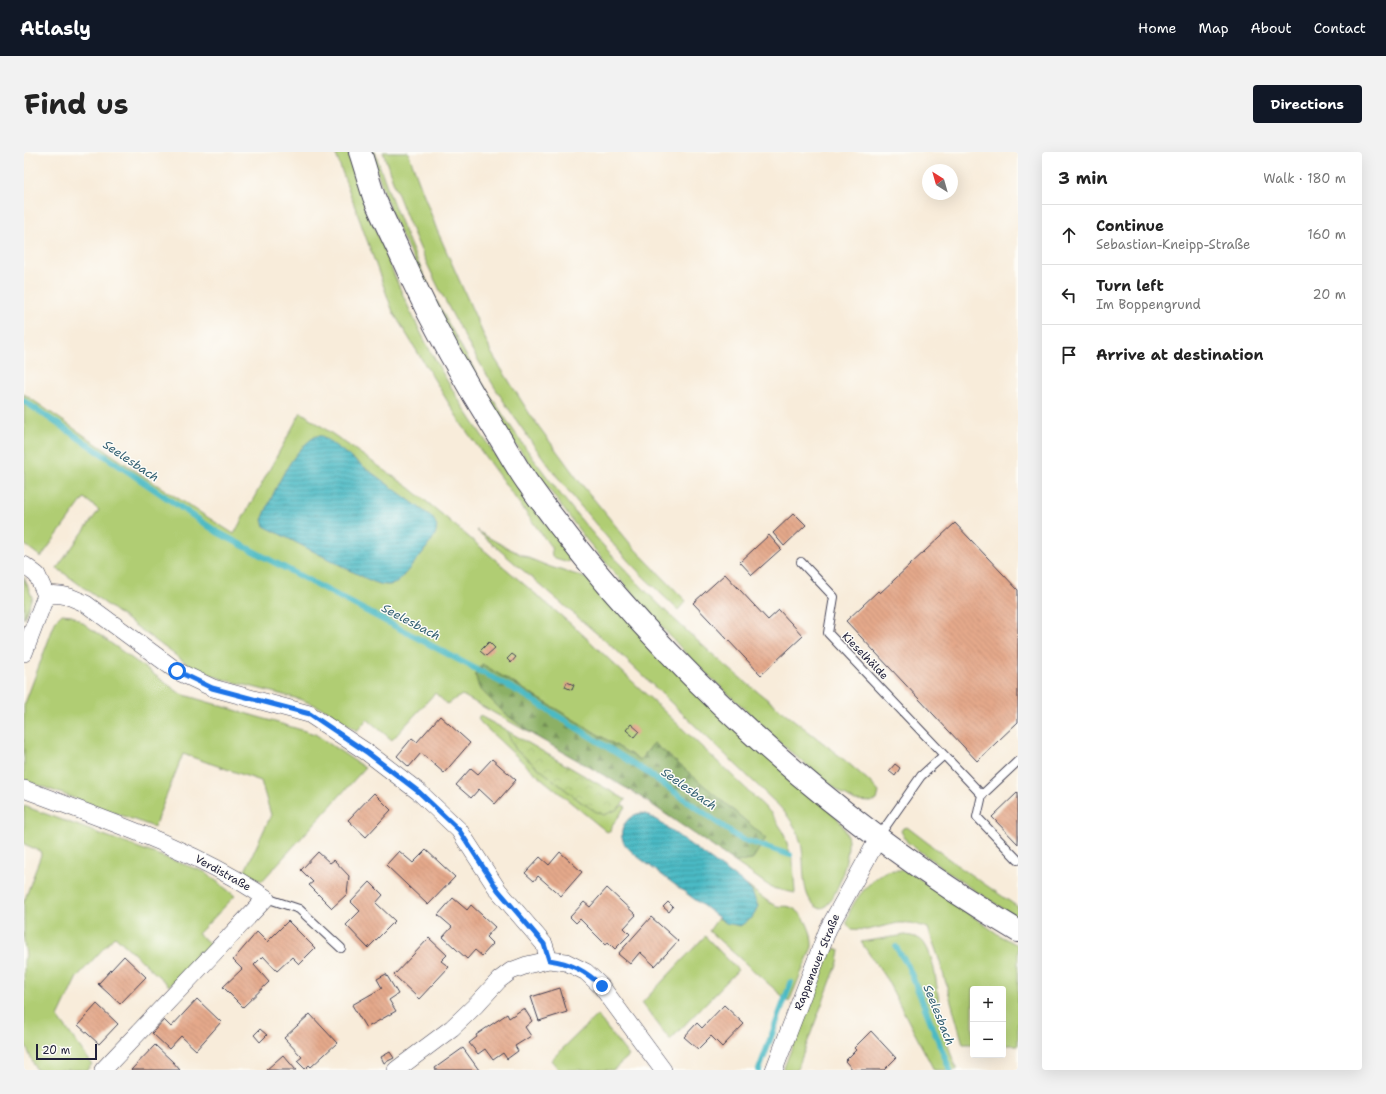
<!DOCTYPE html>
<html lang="en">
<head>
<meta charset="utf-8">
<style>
	:root { --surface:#fff; --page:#f2f2f2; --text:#222; --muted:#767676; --line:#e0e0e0; --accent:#111827 }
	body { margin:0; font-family:"Shantell Sans",sans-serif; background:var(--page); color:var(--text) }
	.controls { position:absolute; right:12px; bottom:12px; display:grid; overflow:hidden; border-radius:4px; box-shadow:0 4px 16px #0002 }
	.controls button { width:36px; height:36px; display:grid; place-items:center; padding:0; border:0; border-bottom:1px solid var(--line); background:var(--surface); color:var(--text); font:20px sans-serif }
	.compass { position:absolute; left:898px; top:12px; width:36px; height:36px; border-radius:50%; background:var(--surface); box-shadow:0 4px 16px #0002; rotate:323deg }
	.scale { position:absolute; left:12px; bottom:10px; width:61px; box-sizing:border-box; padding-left:4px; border:2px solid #22223b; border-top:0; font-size:11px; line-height:14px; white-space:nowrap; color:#22223b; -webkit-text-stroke:3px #fdfcf7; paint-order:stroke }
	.stop { position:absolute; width:12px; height:12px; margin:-9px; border:3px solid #1a73e8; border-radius:50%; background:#fff }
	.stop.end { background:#1a73e8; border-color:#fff; box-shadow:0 1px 4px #0008 }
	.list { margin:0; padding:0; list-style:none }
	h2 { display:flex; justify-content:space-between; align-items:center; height:52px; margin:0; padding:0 16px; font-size:17px }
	h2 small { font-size:13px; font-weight:400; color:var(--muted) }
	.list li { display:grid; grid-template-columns:26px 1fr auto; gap:12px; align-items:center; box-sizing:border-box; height:60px; padding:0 16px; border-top:1px solid var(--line) }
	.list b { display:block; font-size:15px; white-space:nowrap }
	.list p { margin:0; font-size:13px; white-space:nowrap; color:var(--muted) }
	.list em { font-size:13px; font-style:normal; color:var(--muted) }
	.icon { flex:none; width:22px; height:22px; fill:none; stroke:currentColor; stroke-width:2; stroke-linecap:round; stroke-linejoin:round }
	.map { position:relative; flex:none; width:994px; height:918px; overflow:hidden; border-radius:4px }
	header { display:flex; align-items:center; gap:24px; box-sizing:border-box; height:56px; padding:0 20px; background:var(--accent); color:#fff }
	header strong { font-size:19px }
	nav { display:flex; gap:22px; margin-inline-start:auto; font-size:14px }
	.intro { display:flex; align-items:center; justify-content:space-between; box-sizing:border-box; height:96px; padding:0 24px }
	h1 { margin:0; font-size:28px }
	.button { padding:10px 18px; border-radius:4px; background:var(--accent); color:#fff; font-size:14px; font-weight:700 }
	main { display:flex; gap:24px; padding:0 24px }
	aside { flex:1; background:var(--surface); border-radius:4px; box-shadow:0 4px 16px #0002 }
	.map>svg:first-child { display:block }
	.green { fill:#b0cd73; stroke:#697857 }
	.forest { fill:url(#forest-firs); stroke:#576950 }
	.park { fill:url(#park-crowns); stroke:#697857 }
	.water { fill:url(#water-rules); stroke:#366e80 }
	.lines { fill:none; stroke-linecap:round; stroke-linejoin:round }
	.stream { stroke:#4bbac4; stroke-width:6 }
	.building { fill:url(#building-back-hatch) }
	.lane-casing { stroke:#424053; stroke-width:10 }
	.street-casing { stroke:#424053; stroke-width:18 }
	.secondary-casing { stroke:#424053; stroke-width:24 }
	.lane { stroke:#fff; stroke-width:8 }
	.street { stroke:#fff; stroke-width:17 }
	.secondary { stroke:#fff; stroke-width:22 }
	.route { stroke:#1a73e8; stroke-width:5 }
	.labels { text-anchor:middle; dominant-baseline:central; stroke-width:3; stroke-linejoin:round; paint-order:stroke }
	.street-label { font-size:11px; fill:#22223b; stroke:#fdfcf7 }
	.water-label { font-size:12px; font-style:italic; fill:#325f72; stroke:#fdfcf7 }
</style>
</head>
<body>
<header>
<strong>Atlasly</strong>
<nav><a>Home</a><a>Map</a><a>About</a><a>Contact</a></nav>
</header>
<div class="intro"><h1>Find us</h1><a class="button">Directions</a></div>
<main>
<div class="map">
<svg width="994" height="918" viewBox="0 0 994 918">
	<defs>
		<pattern id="forest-firs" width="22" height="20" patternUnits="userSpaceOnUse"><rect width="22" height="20" fill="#8cb065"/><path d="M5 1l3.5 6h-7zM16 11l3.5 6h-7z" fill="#728f54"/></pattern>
		<pattern id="park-crowns" width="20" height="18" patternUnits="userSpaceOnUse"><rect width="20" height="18" fill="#b0cd73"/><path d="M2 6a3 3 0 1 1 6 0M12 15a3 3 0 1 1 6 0" fill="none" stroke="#97b064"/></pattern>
		<pattern id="water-rules" width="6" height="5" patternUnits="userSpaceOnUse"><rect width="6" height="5" fill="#4bbac4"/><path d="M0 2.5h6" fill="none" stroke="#3e97a0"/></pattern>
		<pattern id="building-back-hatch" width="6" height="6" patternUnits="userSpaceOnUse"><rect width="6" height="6" fill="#e4a88a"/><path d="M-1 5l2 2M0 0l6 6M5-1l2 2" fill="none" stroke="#c39078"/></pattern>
	</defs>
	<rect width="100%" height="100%" fill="#fdfcf7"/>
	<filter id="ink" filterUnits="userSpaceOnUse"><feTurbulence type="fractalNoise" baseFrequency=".025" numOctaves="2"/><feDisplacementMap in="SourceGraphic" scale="8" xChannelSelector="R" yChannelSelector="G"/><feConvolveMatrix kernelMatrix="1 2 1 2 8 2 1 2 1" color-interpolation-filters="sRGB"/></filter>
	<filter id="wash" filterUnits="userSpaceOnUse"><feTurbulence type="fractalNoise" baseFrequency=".012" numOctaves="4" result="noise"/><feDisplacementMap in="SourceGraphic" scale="16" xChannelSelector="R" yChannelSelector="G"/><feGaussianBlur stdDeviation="0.9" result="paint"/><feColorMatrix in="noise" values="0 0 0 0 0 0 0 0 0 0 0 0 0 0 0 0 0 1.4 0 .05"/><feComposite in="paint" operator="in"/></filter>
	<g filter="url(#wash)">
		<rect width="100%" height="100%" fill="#f8ecda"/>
		<path class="green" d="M311,0H324C344,58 365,116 392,171C433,256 491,331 547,405L544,410L528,405L527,395L438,273L369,160Z
			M346,0H351C412,188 530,360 677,492C730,541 791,581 845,629L855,640L853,648L847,650L831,649L817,641L762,596L667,507L617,452L561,386L478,274L448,226L370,68Z
			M359,0H384L413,78L468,202L507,264L555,329L609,395L662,449L654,458C639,443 623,429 609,414C499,296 409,154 359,0Z
			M0,242L116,322L210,382L277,260L386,336L420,364L555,479L714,629L747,661L759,679L769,710L771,741L748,736L711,710L728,708L630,591L616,608L458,512L451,522L480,561L511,584L438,543L423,552L411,541L368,588L343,567L333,579L303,558L275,547L198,527L166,514L33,416L75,358L60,346L17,405L0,392Z
			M452,378C475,392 498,404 524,414C537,419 552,421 565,428L814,667C819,674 824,681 824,690C825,705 813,751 797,757C773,749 783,707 776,688C772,674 764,664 755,654L592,498Z
			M0,425L8,445L0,467Z
			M38,462L48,463L157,542L291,582L341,616L238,729L220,721L247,663L237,629L159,602L130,675L0,628V554L32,468Z
			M456,564L482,578L492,598L557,650L592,658L599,653L602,655L589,672L587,678L583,680L507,618L458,572L454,567Z
			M0,654L181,720L211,744L174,782L189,794L145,834L91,784L53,825L34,865L68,912L63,918H12L0,889V808L2,804L0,789V750L18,700L0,692Z
			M883,675L934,714L994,755V766L945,735L883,690L877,679L879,676Z
			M878,718L889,722L978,785L994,793V893H979V837H949V892H939L916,810L904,776L887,771H874L843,778L827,777L823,772C822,755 847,726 863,719C867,718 874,718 878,718Z
			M722,733C729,738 747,753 753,754C758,755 763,753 768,756C781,761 789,782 788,795L765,850L685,779L694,766L703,771L728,740Z
			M881,783C887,784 896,785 900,791C911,807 912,831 915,850C919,873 924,897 933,918H910L863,828L837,790Z
			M681,784L714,818L646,888L618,851Z
			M811,796L816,798L814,810L773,918H759L804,804Z
			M573,863L605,904L589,918H535L527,908Z"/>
		<path class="forest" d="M458,512L616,608L630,591L742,686L728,708L711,710L611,641L511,584L480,561L455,536L451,522Z"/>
		<path class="park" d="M482,578L602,648L592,658L580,663L571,659L557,650L492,598Z"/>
		<path class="water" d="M292,284H298L408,365C411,370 414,374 412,380C409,391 383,419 374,430C364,436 355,432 345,428L240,374L238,368C250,340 265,301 292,284Z
			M618,661L624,663L634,669L722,733L728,740L734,754L728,766L716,774L702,771L610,702C605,697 600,693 598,686C596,673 606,662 618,661Z"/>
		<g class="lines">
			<path class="stream" d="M0,249L193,380L499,542L624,621L715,686L766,703
				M872,795L884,814L926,918
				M735,918L767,830"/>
		</g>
		<g id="blocks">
			<path class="building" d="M770,361L782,373L760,394L749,381Z
				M931,371L994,438V570L953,609L822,469L854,439L856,441Z
				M745,383L757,397L728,423L716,410Z
				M701,422L744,468L755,458L779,484L737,523L669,451Z
				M465,490L471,496L462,504L456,499Z
				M488,502L492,505L487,511L483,507Z
				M543,530L550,533L548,538L541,535Z
				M416,564L446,591L420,621L397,601L385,615L373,604L388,586L393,590Z
				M607,572L615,579L610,585L602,578Z
				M468,607L492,628L471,652L455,637L447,646L432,633L447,616L454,622Z
				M871,612L876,616L871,624L865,619Z
				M994,640V692L968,665Z
				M350,641L367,658L342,685L324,668Z
				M402,698L431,725L404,753L362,713L375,699L389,711Z
				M294,700L306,711L310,708L325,724L323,742L308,756L285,733L289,730L277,718Z
				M536,700L558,720L537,744L514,724L510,729L501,721L516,705L525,713Z
				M346,730L359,743L352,751L371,769L344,796L322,773L336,759L327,750Z
				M583,736L612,763L600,776L606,782L591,797L584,790L582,793L556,767L552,771L546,765L560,750L566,755Z
				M429,746L443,758L447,753L471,775L462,785L469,792L458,804L451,798L443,807L419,785L428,775L414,763Z
				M644,750L649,755L645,760L639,755Z
				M627,765L654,789L631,814L616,800L606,812L594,802Z
				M264,769L291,796L275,812L268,805L253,819L239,804L230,813L245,830L219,855L199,835L218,817L209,808L233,780L243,790Z
				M405,786L423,803L417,809L425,815L395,847L370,823Z
				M100,804L122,825L96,852L74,832Z
				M362,822L374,842L365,848L372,859L342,876L328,853L358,836L353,827Z
				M536,836L543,860L515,869L507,845Z
				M173,847L197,870L172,898L157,884L145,897L128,881L140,868L147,875Z
				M73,852L94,872L75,892L54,873Z
				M700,853L720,872L698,895L687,884L674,897L660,885L673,871L678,876Z
				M500,856L508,869L501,875L507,884L491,894L494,899L483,907L479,901L469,908L461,897L454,902L445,891L453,885L452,883L483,862L485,866Z
				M286,862L313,891L287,915L285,913L281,917L273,909L278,905L260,886Z
				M236,877L243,883L236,890L230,883Z
				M847,879L872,906L860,918H829L821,909L832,898L830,896Z
				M131,893L149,910L156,918H107Z
				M439,896L455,918H412L411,916Z
				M366,900L370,906L360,911L357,905Z
				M259,903L272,918H242Z"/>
		</g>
	</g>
	<g filter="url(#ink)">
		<use href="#blocks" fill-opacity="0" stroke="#424053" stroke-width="1"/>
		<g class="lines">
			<defs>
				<path id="lane" d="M777,410L810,445L804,481L958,643L994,609
					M958,643L953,665L994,708
					M855,684L897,624L920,603
					M242,746L275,757L317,796"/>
				<path id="street" d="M0,413L13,423L22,443
					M22,443C38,441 48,445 62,452L153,519L189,536L285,562L344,601L395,640L435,678L474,738L520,792L525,808
					M0,501L22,443
					M0,637C83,669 169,696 242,746L79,918
					M372,918L428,876L452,853L475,828L487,819L503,813L525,808L542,810L562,820L577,834L639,918
					M750,918L804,777L855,685"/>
				<path id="secondary" d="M336,0C341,15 345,30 350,45C361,71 374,96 385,121C411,177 440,229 473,281C484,299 494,318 506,334C631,509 810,670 994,779"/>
			</defs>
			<use href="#lane" class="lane-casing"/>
			<use href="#street" class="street-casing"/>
			<use href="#secondary" class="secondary-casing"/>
			<use href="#lane" class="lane"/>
			<use href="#street" class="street"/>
			<use href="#secondary" class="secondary"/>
		</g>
	</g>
	<g class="lines" filter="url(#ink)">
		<path class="route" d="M153,519L188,536L286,562L344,601L395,640L435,678L474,738L520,792L525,808C547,811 561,819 578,834"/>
	</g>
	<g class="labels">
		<g class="street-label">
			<text transform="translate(841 504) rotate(46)">Kieselhälde</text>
			<text transform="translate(199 721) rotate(29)">Verdistraße</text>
			<text transform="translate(793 810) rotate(-68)">Rappenauer Straße</text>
		</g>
		<g class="water-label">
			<text transform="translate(107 309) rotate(34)">Seelesbach</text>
			<text transform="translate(387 470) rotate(28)">Seelesbach</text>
			<text transform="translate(665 637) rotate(35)">Seelesbach</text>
			<text transform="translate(915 863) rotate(68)">Seelesbach</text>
		</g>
	</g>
</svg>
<div class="controls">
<button>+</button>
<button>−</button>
</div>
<svg class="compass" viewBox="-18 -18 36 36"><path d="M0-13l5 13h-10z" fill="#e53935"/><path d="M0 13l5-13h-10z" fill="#767676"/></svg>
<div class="scale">20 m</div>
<div class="stop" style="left:153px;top:519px"></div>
<div class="stop end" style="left:578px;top:834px"></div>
</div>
<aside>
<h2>3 min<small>Walk · 180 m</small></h2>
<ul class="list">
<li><svg class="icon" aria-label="ahead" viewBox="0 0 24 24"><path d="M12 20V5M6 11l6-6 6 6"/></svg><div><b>Continue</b><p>Sebastian-Kneipp-Straße</p></div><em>160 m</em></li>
<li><svg class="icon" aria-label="left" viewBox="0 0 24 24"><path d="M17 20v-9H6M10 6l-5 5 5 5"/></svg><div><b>Turn left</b><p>Im Boppengrund</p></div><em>20 m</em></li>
<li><svg class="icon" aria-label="arrive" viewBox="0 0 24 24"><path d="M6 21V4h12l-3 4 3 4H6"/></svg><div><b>Arrive at destination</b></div></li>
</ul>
</aside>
</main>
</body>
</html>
